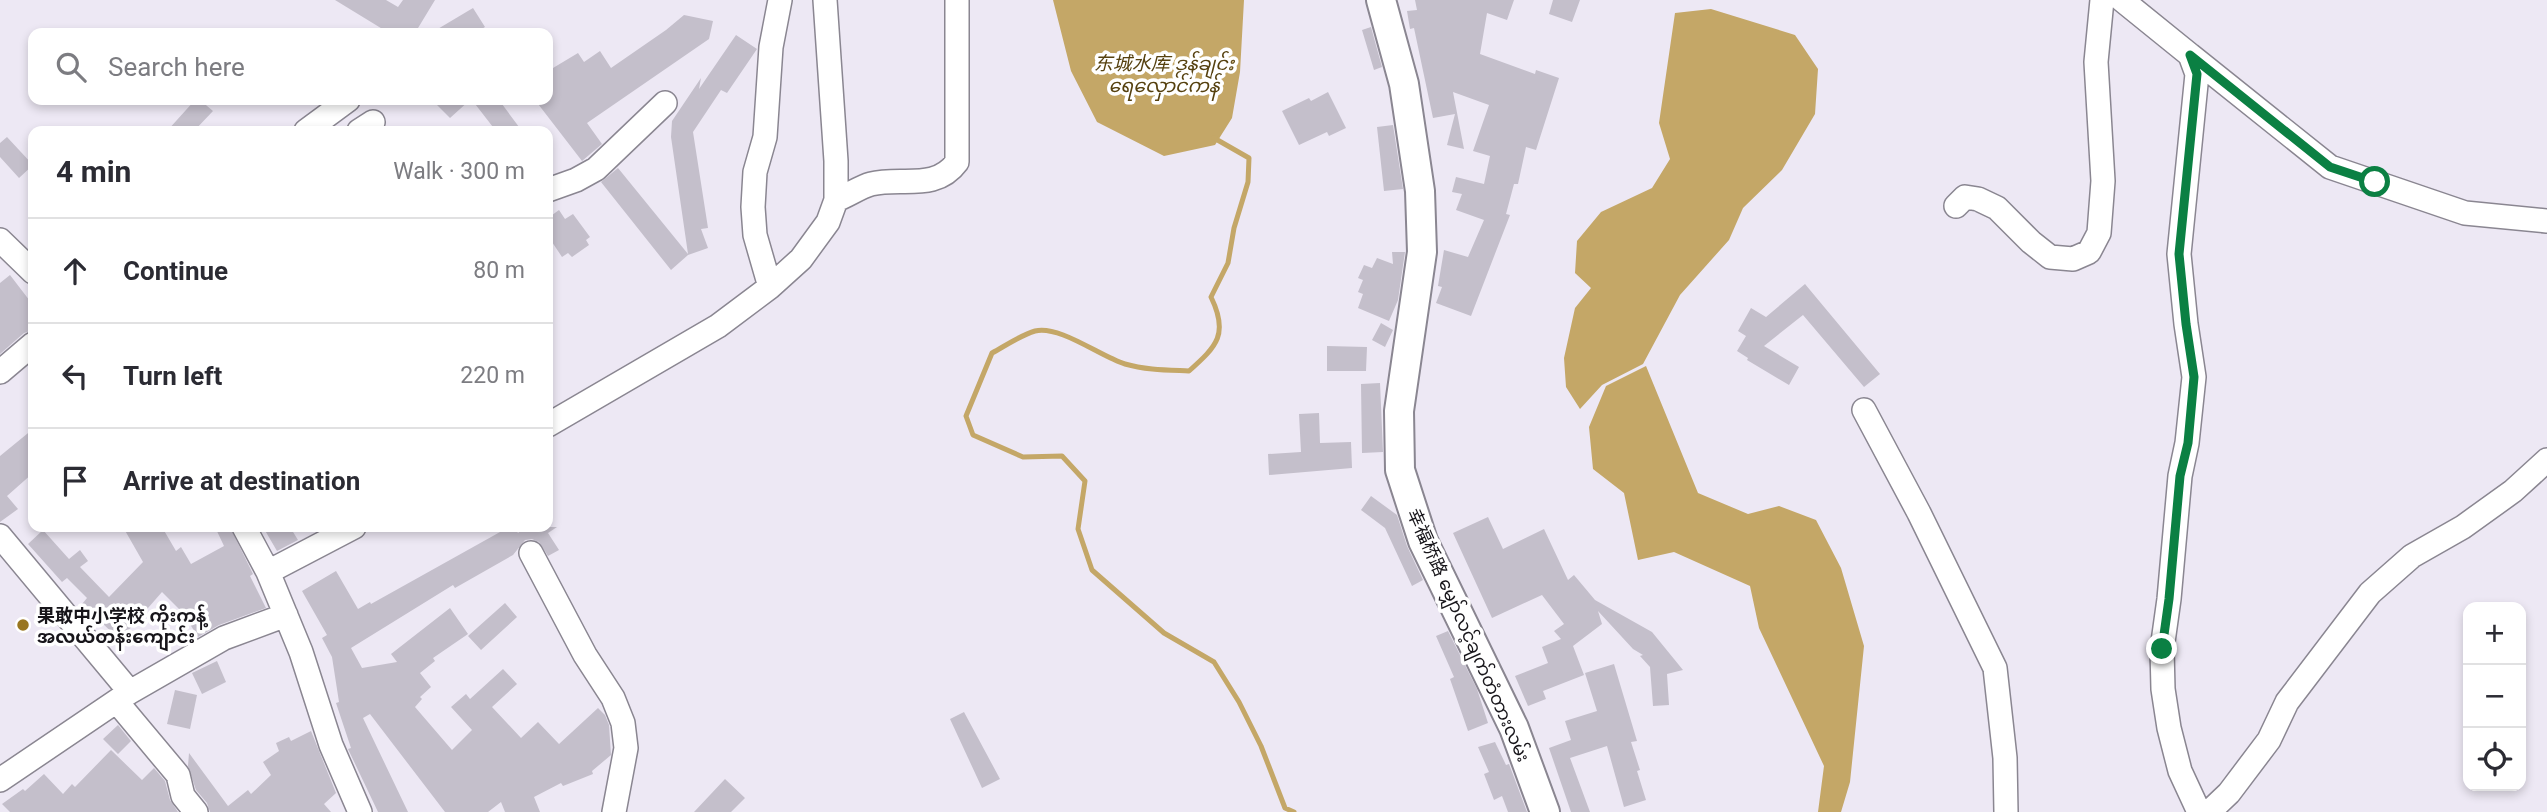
<!DOCTYPE html>
<html lang="en">
<head>
<meta charset="utf-8">
<style>
	:root { --surface:#fff; --page:#f2f2f3; --text:#2b2b33; --muted:#7c7c81; --line:#e1e1e2 }
	body { margin:0; font-family:Roboto,"Noto Sans SC","Noto Sans Myanmar",sans-serif; background:var(--page); color:var(--text) }
	.controls { position:absolute; right:21px; bottom:21px; display:grid; overflow:hidden; border-radius:14px; box-shadow:0 4px 10px #0003 }
	.controls button { width:63px; height:63px; display:grid; place-items:center; padding:0; border:0; border-bottom:2px solid var(--line); background:var(--surface); color:var(--text); font:35px sans-serif }
	.stop { position:absolute; width:21px; height:21px; margin:-16px; border:5px solid #0b8043; border-radius:50%; background:#fff }
	.stop.end { background:#0b8043; border-color:#fff; box-shadow:0 2px 7px #0008 }
	.list { margin:0; padding:0; list-style:none }
	h2 { display:flex; justify-content:space-between; align-items:center; height:91px; margin:0; padding:0 28px; font-size:30px }
	h2 small { font-size:23px; font-weight:400; color:var(--muted) }
	.list li { display:grid; grid-template-columns:46px 1fr auto; gap:21px; align-items:center; box-sizing:border-box; height:105px; padding:0 28px; border-top:2px solid var(--line) }
	.list b { display:block; font-size:26px; white-space:nowrap }
	.list em { font-size:23px; font-style:normal; color:var(--muted) }
	.icon { flex:none; width:38px; height:38px; fill:none; stroke:currentColor; stroke-width:2; stroke-linecap:round; stroke-linejoin:round }
	.map { position:relative; flex:none; width:2547px; height:812px; overflow:hidden }
	.search { position:absolute; background:var(--surface); box-shadow:0 4px 10px #0003; left:28px; top:28px; width:525px; height:77px; display:flex; align-items:center; gap:18px; box-sizing:border-box; padding:0 24px; border-radius:14px; color:var(--muted); font-size:26px }
	.panel { position:absolute; background:var(--surface); box-shadow:0 4px 10px #0003; left:28px; top:126px; width:525px; height:406px; border-radius:14px }
	.map>svg:first-child { display:block }
	.water { fill:#c4a767 }
	.lines { fill:none; stroke-linecap:round; stroke-linejoin:round }
	.stream { stroke:#c4a767; stroke-width:5 }
	.building { fill:#c4bfcb }
	.minor-casing { stroke:#8a8691; stroke-width:26 }
	.major-casing { stroke:#8a8691; stroke-width:32 }
	.minor { stroke:#fff; stroke-width:23 }
	.major { stroke:#fff; stroke-width:28 }
	.route { stroke:#0b8043; stroke-width:9 }
	.poi-dot { fill:#997620; stroke:#fff; stroke-width:2.5 }
	.labels { text-anchor:middle; dominant-baseline:central; stroke-width:7; stroke-linejoin:round; paint-order:stroke }
	.poi-label { font-size:18px; font-weight:bold; fill:#17151a; stroke:#fff; text-anchor:start }
	.street-label { font-size:18px; fill:#17151a; stroke:#fff }
	.water-label { font-size:19px; font-style:italic; fill:#56410f; stroke:#fff }
</style>
</head>
<body>
<div class="map">
<svg width="2547" height="812" viewBox="0 0 2547 812">
	<rect width="100%" height="100%" fill="#ede8f4"/>
	<path class="water" d="M1053,0H1244L1240,72L1232,118L1215,145L1164,156L1097,122L1071,71Z
		M1711,9L1795,35L1818,69L1815,114L1782,170L1743,208L1729,240L1680,295L1643,364L1602,385L1580,409L1566,387L1564,358L1575,308L1591,288L1575,273L1577,241L1601,212L1652,188L1670,159L1659,123L1675,13Z
		M1646,366L1698,493L1748,514L1779,506L1816,520L1841,568L1864,646L1850,782L1841,812H1818L1824,766L1759,628L1750,586L1674,552L1638,560L1624,493L1593,469L1589,427L1606,386Z"/>
	<g class="lines">
		<path class="stream" d="M1214,138L1249,158L1248,182L1234,228L1228,263L1211,297C1229,334 1217,346 1189,371C1168,370 1146,370 1125,364C1101,357 1060,325 1035,331C1021,335 1005,346 992,353L966,416L973,435L1023,457L1062,456L1085,481L1078,529L1092,570L1164,633L1214,662L1239,702L1261,746L1285,808L1294,812"/>
	</g>
	<path class="building" d="M335,0H386L398,7L403,0H435L415,33H389Z
		M1415,0H1514L1507,20L1487,13L1480,54L1535,74L1536,70L1559,78L1536,150L1526,147L1518,184H1514L1506,214L1510,215L1471,316L1436,303L1442,287L1438,286L1444,250L1468,257L1484,220L1456,210L1462,194L1452,192L1456,177L1484,184L1490,156L1473,151L1489,105L1453,92L1464,149L1447,145L1455,114L1433,118L1414,28L1410,29L1407,11L1417,10Z
		M1553,0H1580L1572,22L1549,14Z
		M473,8L485,27L475,33H431Z
		M684,15L713,21L709,39L587,123L602,144L582,161L535,100H548V71L578,53L584,62L600,51L611,68L666,30Z
		M1371,27L1382,67L1374,70L1362,30Z
		M736,35L757,49L727,93L721,90L693,132L708,228L701,229L708,248L688,255L671,270L601,182L618,168L688,254L671,137L672,121L701,78L699,89Z
		M1328,92L1346,128L1329,136L1327,132L1299,145L1282,111L1309,98L1311,101Z
		M195,100H200L213,111L194,131H167Z
		M432,100H470L450,118Z
		M472,100H499L522,131H496Z
		M1393,125L1403,189L1384,191L1377,127Z
		M7,137L33,165L19,178L0,157V143Z
		M559,210L565,219L573,214L590,237L586,240L589,245L572,257L568,253L562,257L548,236V218Z
		M1392,252H1405L1398,300L1389,321L1358,308L1363,294L1358,292L1363,280L1358,278L1364,265L1372,268L1377,258L1393,264Z
		M10,275L33,305V330L24,333L0,354V283Z
		M1805,284L1880,374L1864,387L1803,315L1764,346L1799,367L1789,385L1747,360L1748,358L1737,351L1746,336L1738,331L1751,308L1766,317Z
		M1381,323L1393,330L1385,347L1372,340Z
		M1327,346L1367,347L1366,371H1327Z
		M1380,383L1383,452L1362,453L1361,384Z
		M1319,413L1320,443L1351,442L1352,468L1269,475L1268,454L1301,452L1299,414Z
		M33,429V473L7,496L18,509L0,522V456Z
		M1371,496L1397,515L1407,546L1423,580L1412,586L1385,528L1361,510Z
		M1488,517L1503,549L1544,529L1568,580L1574,575L1595,600L1652,632L1683,670L1667,674L1669,705L1653,706L1650,667L1640,656L1643,655L1633,649L1598,611L1602,624L1573,646L1584,675L1543,691L1546,699L1528,706L1515,676L1548,663L1542,647L1561,639L1554,631L1564,624L1542,595L1492,618L1453,533Z
		M123,527H162L176,551L181,547L191,564L224,546L215,527H230L253,574L250,576L266,608L219,625L198,637L183,613L162,592L120,640L82,604L87,598L67,578L62,582L28,544L43,530L69,559L80,550L88,561L80,567L109,597L143,562Z
		M263,527H290L298,540L277,551Z
		M509,527H514L518,533L525,527H557L548,533L559,550L548,556L539,542L532,539L525,540L513,555L455,588L453,585L351,648L362,668L397,662L391,654L450,608L468,634L433,658L435,661L420,673L431,687L420,697L422,699L415,707L452,750L472,730L451,707L466,694L470,699L503,669L517,684L492,707L521,738L538,722L559,744L598,708L605,715L609,725L611,755L592,771L593,774L563,786L561,783L534,797L540,812H505L501,802L488,812H445L370,714L363,718L408,812H378L348,749L351,748L336,703L339,702L332,657L322,638L327,635L302,591L336,571L358,609L370,602L371,604Z
		M505,603L517,617L481,650L468,636Z
		M1448,631L1477,689L1488,723L1468,731L1450,679L1454,677L1436,636Z
		M217,661L226,682L202,694L192,673Z
		M1614,664L1637,741L1631,742L1640,770L1637,771L1646,800L1624,807L1607,746L1570,758L1590,812H1571L1549,748L1571,740L1565,721L1597,711L1585,673Z
		M175,690L197,695L190,729L167,724Z
		M964,712L1000,779L982,788L950,719Z
		M118,725L131,741L118,754L103,739Z
		M311,731L336,793L324,804L331,812H210L207,803L196,790L188,766L189,753L228,806L248,790L251,794L271,775L263,762L279,751L276,743L289,737L291,741Z
		M1495,742L1506,765L1509,764L1527,812H1508L1502,796L1494,800L1484,774L1489,772L1478,747Z
		M111,750L142,780L154,768L165,781L170,800L178,812H10L2,804L23,789L25,791L44,774L63,794L72,784L75,787Z
		M725,779L745,798L731,812H694Z"/>
	<g class="lines">
		<defs>
			<path id="minor" d="M2122,0L2190,55L2197,74L2179,254L2186,324L2194,377L2187,443L2180,476L2169,599L2162,649L2163,689L2169,728L2180,771L2199,812
				M2190,55L2330,167L2465,213L2547,221
				M306,131L348,100
				M359,131L373,122
				M548,190L576,180L596,169L665,103
				M836,200C847,196 860,187 871,184C901,176 935,192 957,162V0
				M1956,206L1965,197L1978,199L1997,208L2031,242L2050,257L2073,259L2089,252L2099,233L2103,181L2096,62L2102,0
				M0,240L33,272
				M770,287L755,235L753,207L755,172L765,137L771,47L780,0
				M0,372L33,344
				M1864,410L1919,513L1995,668L2005,758L2006,812
				M548,425L718,326L770,287L801,259L828,222L836,200V161L825,0
				M244,527L268,572L301,652L331,745L360,812
				M0,536L130,692
				M531,553L585,655L613,698L623,723L626,748L614,812
				M268,572L354,527
				M117,702L178,775L183,796L196,812
				M0,780L130,692L224,638L286,615
				M2209,812L2229,793L2269,740L2287,702L2370,593L2412,556L2463,527L2513,491L2547,460"/>
			<path id="major" d="M1381,0L1404,84L1420,191L1422,252L1399,411L1400,470L1423,541L1514,728L1545,812"/>
		</defs>
		<use href="#minor" class="minor-casing"/>
		<use href="#major" class="major-casing"/>
		<use href="#minor" class="minor"/>
		<use href="#major" class="major"/>
	</g>
	<g class="lines">
		<path class="route" d="M2162,649L2169,599L2180,476L2188,443L2194,377L2186,324L2179,254L2197,74L2190,55L2330,167L2375,182"/>
	</g>
	<circle class="poi-dot" cx="23" cy="625" r="7"/>
	<g class="labels">
		<g class="poi-label">
			<text x="37" y="615">果敢中小学校 ကိုးကန့်<tspan x="37" dy="21">အလယ်တန်းကျောင်း</tspan></text>
		</g>
		<g class="street-label">
			<text transform="translate(1469 635) rotate(66)">幸福桥路 မျှော်လင့်ချက်တံတားလမ်း</text>
		</g>
		<g class="water-label">
			<text x="1164" y="63">东城水库 ဒွန်ချင်း<tspan x="1164" dy="22">ရေလှောင်ကန်</tspan></text>
		</g>
	</g>
</svg>
<div class="controls">
<button>+</button>
<button>−</button>
<button><svg class="icon" aria-label="locate" viewBox="0 0 24 24"><circle cx="12" cy="12" r="6"/><path d="M12 2v4M12 18v4M2 12h4M18 12h4"/></svg></button>
</div>
<div class="stop" style="left:2375px;top:182px"></div>
<div class="stop end" style="left:2162px;top:649px"></div>
<div class="search"><svg class="icon" aria-label="search" viewBox="0 0 24 24"><circle cx="10" cy="10" r="6"/><path d="M15 15l6 6"/></svg>Search here</div>
<section class="panel">
<h2>4 min<small>Walk · 300 m</small></h2>
<ul class="list">
<li><svg class="icon" aria-label="ahead" viewBox="0 0 24 24"><path d="M12 20V5M6 11l6-6 6 6"/></svg><div><b>Continue</b></div><em>80 m</em></li>
<li><svg class="icon" aria-label="left" viewBox="0 0 24 24"><path d="M17 20v-9H6M10 6l-5 5 5 5"/></svg><div><b>Turn left</b></div><em>220 m</em></li>
<li><svg class="icon" aria-label="arrive" viewBox="0 0 24 24"><path d="M6 21V4h12l-3 4 3 4H6"/></svg><div><b>Arrive at destination</b></div></li>
</ul>
</section>
</div>
</body>
</html>
